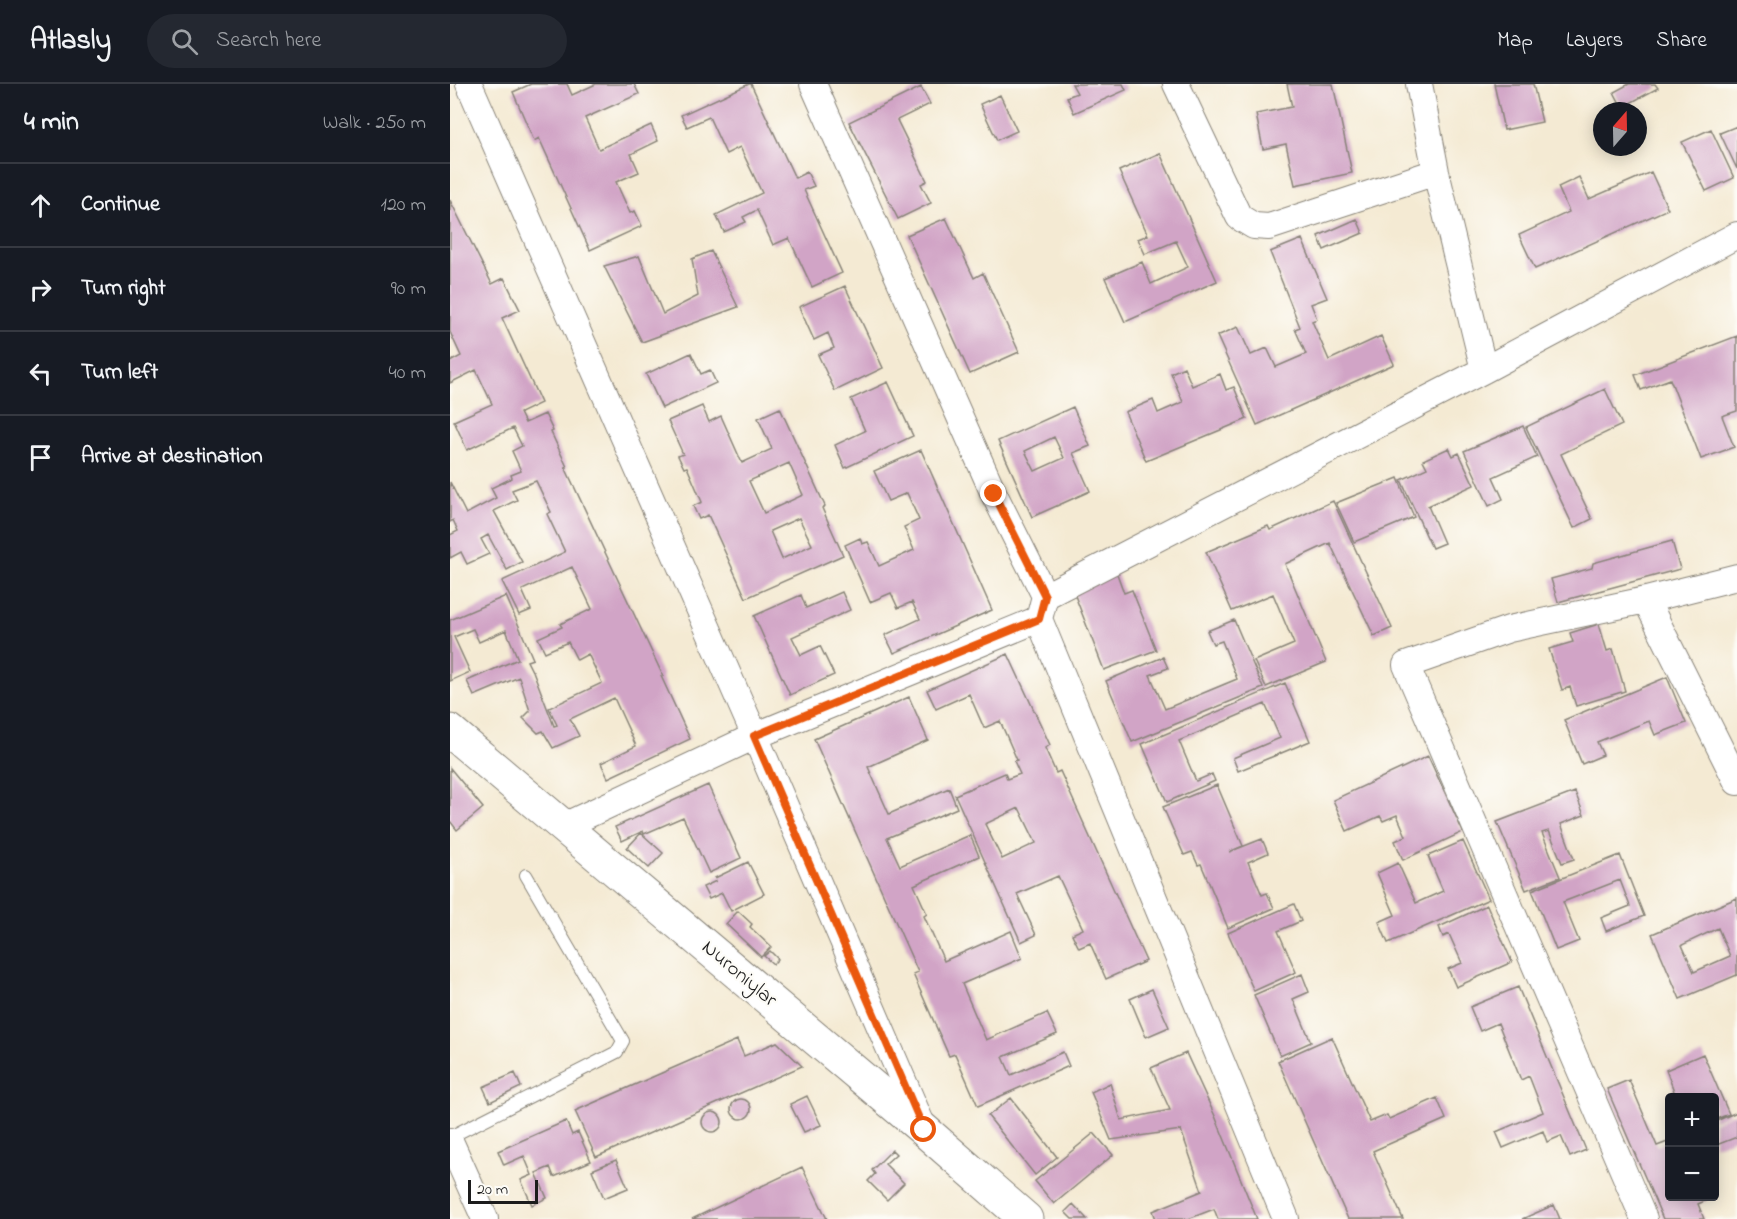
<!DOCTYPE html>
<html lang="en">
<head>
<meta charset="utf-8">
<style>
	:root { --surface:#171b24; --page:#242831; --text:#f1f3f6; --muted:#9ea1a6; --line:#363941 }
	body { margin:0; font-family:"Indie Flower",sans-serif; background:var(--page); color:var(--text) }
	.controls { position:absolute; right:18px; bottom:18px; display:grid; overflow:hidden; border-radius:6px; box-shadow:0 3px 15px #0003 }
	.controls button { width:54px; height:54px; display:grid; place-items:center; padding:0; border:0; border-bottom:2px solid var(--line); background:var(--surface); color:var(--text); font:30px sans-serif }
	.compass { position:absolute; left:1143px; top:18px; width:54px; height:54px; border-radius:50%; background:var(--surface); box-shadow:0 3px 15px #0003; rotate:20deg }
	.scale { position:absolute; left:18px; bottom:15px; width:70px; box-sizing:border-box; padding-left:6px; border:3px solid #1c1c1c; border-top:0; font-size:16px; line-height:21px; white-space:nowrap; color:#1c1c1c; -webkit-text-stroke:4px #fdfcf7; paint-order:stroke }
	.stop { position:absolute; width:18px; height:18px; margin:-14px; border:4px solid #ea580c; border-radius:50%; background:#fff }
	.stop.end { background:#ea580c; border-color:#fff; box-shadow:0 2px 6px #0008 }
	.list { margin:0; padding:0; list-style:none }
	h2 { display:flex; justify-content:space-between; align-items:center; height:78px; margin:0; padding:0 24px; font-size:26px }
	h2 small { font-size:20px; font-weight:400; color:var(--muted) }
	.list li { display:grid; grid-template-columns:39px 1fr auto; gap:18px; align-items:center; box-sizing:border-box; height:84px; padding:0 24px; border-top:2px solid var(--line) }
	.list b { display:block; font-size:22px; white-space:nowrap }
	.list em { font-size:20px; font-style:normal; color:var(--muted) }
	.icon { flex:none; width:33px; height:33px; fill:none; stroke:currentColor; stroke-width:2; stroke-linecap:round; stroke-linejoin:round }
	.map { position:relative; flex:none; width:1287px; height:1135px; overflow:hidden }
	header { display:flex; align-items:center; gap:36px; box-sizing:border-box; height:84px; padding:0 30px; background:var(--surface); border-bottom:2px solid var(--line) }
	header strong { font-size:28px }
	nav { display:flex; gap:33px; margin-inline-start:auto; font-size:21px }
	.search { width:420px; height:54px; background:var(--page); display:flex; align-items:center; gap:15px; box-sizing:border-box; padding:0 21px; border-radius:33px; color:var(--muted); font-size:22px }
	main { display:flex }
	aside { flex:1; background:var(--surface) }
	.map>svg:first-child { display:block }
	.building { fill:#d1a4c6; fill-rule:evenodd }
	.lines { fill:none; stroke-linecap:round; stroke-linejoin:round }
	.lane-casing { stroke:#888378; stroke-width:14 }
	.street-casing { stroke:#888378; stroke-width:28 }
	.secondary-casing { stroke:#888378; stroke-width:35 }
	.lane { stroke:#fff; stroke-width:12 }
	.street { stroke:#fff; stroke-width:26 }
	.secondary { stroke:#fff; stroke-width:33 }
	.route { stroke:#ea580c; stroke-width:8 }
	.labels { text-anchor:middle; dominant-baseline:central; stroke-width:4.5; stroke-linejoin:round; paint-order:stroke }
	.street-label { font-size:21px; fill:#1c1c1c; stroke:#fdfcf7 }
</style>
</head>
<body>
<header>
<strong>Atlasly</strong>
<div class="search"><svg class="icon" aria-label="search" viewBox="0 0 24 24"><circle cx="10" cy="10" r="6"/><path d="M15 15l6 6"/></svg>Search here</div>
<nav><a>Map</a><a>Layers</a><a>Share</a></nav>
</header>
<main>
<aside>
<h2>4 min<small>Walk · 250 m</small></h2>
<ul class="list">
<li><svg class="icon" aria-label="ahead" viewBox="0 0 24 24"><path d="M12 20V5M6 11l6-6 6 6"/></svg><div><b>Continue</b></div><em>120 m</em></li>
<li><svg class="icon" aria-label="right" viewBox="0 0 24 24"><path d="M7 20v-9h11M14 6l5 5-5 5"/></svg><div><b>Turn right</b></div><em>90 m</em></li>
<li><svg class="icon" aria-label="left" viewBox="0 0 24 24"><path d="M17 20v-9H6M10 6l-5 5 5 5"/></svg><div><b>Turn left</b></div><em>40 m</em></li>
<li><svg class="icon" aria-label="arrive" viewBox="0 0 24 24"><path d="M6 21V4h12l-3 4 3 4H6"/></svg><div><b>Arrive at destination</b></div></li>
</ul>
</aside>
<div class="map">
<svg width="1287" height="1135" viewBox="0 0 1287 1135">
	<rect width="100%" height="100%" fill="#fdfcf7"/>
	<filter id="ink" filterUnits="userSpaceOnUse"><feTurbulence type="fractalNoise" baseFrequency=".0167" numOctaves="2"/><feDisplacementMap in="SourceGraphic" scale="12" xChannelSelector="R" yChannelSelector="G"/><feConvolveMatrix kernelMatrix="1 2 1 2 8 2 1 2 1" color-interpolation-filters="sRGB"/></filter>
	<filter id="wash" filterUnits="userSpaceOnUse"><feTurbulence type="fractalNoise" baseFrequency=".008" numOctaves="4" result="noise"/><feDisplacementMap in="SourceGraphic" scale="24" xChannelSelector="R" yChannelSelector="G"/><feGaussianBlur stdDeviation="1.35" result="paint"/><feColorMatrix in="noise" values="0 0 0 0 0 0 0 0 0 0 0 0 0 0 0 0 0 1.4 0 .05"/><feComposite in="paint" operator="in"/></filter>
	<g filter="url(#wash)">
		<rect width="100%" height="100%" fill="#f4ead3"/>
		<g id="blocks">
			<path class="building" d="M81,0H117L122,11L146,0H184L189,10L135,34L149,65L201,41L208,57L181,70L189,88L166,98L180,129L185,127L192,142L140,166L89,54L84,57L63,8Z
				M299,0H301L345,94L357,88L364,102L354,106L392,189L362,203L339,154L323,161L307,126L293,133L296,138L274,148L266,131L312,109L290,63L276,70L259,33L237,43L231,31Z
				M622,0H673L676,6L624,29L617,13L627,9Z
				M837,0H883L902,89L845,101L836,60L813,65L806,30L842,23Z
				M1044,0H1083L1092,38L1054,46Z
				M1179,0H1205L1208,4L1180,19L1184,27H1174L1164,8Z
				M471,3L480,20L447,36L477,97L471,100L481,119L448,135L399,38Z
				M550,11L567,47L547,56L530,20Z
				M1287,42V85L1270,49Z
				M1261,45L1284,94L1256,107L1232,58Z
				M710,69L767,197L675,238L655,194L692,178L701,200L738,183L726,157L695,170L688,155L698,151L669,87Z
				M1201,88L1218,125L1085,185L1069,151L1119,128L1108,103L1129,93L1139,115Z
				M0,116L42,200L54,194L70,226L52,234L91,319L70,329L75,339L95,330L103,347L101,348L117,383H115L213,592H211L240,655L158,694L151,679L186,662L164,614L120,635L129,652L103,664L93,647L88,649L73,634L80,627L69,593L24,612L17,597L68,575L56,546L29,558L23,545L4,553L20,588L0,597V536L56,512L83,575L77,577L82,587H83L104,642L107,641L99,624L152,599L138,570L127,576L118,558L95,568L88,554L112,543L110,540L142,525L122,483L72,506L81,526L69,531L52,497L115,468L97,430L101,428L86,397L62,406L67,416L44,427L72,478L57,486L38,451L31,455L39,470L17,480L11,468L0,474V451L8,447L3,436L0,438V398L16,430L46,414L41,404L62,394L61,391L71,387L62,367L72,362L63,344L17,366L4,337L42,320L26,286L0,299V278L11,272L0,248Z
				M496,134L524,194L533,189L569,268L520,290L457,151Z
				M907,135L913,149L874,166L868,152Z
				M852,155L877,214L861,220L867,235L862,237L879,276L931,252L944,280L807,341L767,252L788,243L801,271L817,264L826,283L856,270L845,245L850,243L820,168Z
				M261,167L288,223L192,258L154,182L189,172L213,230L248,212L242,175Z
				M395,202L433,284L385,307L368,271L384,264L378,249L364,256L349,223Z
				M1287,252V327L1272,332L1284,363L1251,375L1220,295L1191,306L1185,291Z
				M241,269L251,290L260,286L266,299L212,324L196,290Z
				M734,283L742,302L770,290L776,306L784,303L797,335L696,377L675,328L703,316L708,329L733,318L721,289Z
				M438,298L463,352L395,384L385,361L415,347L401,315Z
				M1155,305L1172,341L1111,370L1142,435L1124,444L1076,343Z
				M252,322L259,338L271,332L292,379L322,365L308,334L330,324L375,422L372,424L393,471L296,514L258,431L249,435L243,422L252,418L237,383L234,384L228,372L233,370L218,337ZM339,379L353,411L314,429L299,397ZM349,434L362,461L332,475L320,447Z
				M623,323L640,362L623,369L640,407L582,433L548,357ZM604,353L614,374L585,387L575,367Z
				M1073,342L1087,373L1043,393L1053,415L1039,422L1014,367Z
				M999,364L1003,372L1009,369L1024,401L978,422L994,459L982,464L951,396L977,384L973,376Z
				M471,366L542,526L444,569L435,551L470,535L462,518L448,524L441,509L420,518L395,461L410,454L412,460L418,458L429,482L464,466L454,443L469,436L457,409L438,417L424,387Z
				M948,394L964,433L904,458L886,419Z
				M883,417L942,544L924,552L880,459L835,480L876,578L816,603L804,577L844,560L823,510L782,527L756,468L818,442L820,446Z
				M1222,457L1230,485L1108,518L1101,495L1142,484L1143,479Z
				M666,487L674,509L682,506L706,566L654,586L622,504Z
				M392,508L400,526L342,553L351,571L370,562L384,591L340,611L304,532L351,511L356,524Z
				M784,536L813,604L682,658L656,597L713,573L718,584L700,591L715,625L787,595L772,557L763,560L757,547Z
				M1149,540L1157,567L1163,565L1175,607L1126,622L1120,603L1112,606L1099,565L1123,558L1120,549Z
				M558,570L600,661L595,664L606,689L610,687L696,877L656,895L640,859L629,864L622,850L633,845L608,792L567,810L586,851L571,858L505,711L555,689L557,695L570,690L564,677L567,676L550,637L534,644L519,610L486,625L477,606ZM569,724L586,759L552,775L535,740Z
				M1217,593L1236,639L1205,651L1199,637L1147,658L1153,671L1132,680L1114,636Z
				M835,599L860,657L788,687L783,674L830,654L815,620L729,657L746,697L762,690L765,697L717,718L692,660Z
				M459,613L478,656L418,683L439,730L499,704L507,724L437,754L450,782L520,751L529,772L464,801L477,830L474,832L494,877L561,847L572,874L512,900L536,956L597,929L607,950L553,973L561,991L613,968L619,982L528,1022L505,970L499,972L463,890L468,888L364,655Z
				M978,672L1013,748L953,776L945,757L956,752L947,731L933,737L930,732L897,747L883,716Z
				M0,684L33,724L7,746L0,737Z
				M258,701L291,774L259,789L233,733L194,750L193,747L172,757L165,743Z
				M767,701L793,762L779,768L812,755L818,769L798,778L812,811L817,809L824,824L778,844L751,780L748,781L742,768L734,771L713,723Z
				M1125,708L1134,731L1111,740L1124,775L1112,779L1099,747L1092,749L1110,793L1076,806L1047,738Z
				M191,749L213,769L199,784L177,764Z
				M1013,757L1039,815L938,859L929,838L945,831L927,789L948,779L966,819L993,807L978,772Z
				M1170,771L1194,832L1156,847L1151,834L1180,822L1170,796L1113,818L1129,857L1106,866L1082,806Z
				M298,778L314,810L281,827L272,809L259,815L253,803L266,797L265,794Z
				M1287,814V891L1230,915L1202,850ZM1268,844L1280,872L1244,888L1232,861Z
				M844,820L851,837L828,847L846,888L804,907L778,849Z
				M1037,821L1062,878L1006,903L998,885L1012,879L999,850L993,853L989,843Z
				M288,827L302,840L300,843L321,863L311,873L276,840Z
				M320,867L328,875L323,880L314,872Z
				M852,890L859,908L843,915L861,958L830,972L804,911Z
				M1068,903L1136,1066L1120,1073L1111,1052L1097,1058L1093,1047L1053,1064L1046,1048L1093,1028L1079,992L1071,996L1048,939L1030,947L1020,923Z
				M702,905L719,943L696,953L680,915Z
				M882,953L920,1038L937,1031L939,1035L987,1014L996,1035L923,1067L953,1135H898L828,977Z
				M287,956L294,972L327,958L352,982L146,1073L125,1027Z
				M736,969L765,1032L807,1135H768L764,1125L738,1135H706L703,1127L752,1107L731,1046L661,1056L641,1008L660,999L671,1036L720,1026L701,984Z
				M1253,970L1279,1030L1264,1036V1014H1220L1218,1009L1224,1007L1216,986Z
				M65,989L71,1003L40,1018L33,1003Z
				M1179,996L1207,1062L1220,1057V1113H1255L1257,1116L1248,1120L1254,1135H1213L1157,1005Z
				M357,1012L371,1041L354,1048L340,1020Z
				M561,1014L607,1073L585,1091L538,1032Z
				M281 1025a10 10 0 1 1 20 0a10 10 0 1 1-20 0Z
				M252 1038a10 10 0 1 1 20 0a10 10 0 1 1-20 0Z
				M1287,1028V1053L1264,1062V1038Z
				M116,1037L122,1051L128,1048L141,1077L104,1093L100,1083L86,1089L97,1114L82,1121L71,1096L82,1091L74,1072L54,1081L48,1067Z
				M644,1049L663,1071L604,1120L585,1097Z
				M442,1066L446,1070L435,1080L454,1099L437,1116L418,1097L425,1090L422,1086Z
				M166,1076L178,1104L154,1114L142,1086Z
				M352,1083L377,1135H242Z
				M623,1120L637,1135H622L615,1128Z
				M1104,1121L1110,1135H1072Z"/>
		</g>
	</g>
	<g filter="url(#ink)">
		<use href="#blocks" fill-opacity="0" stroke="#888378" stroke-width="1.5"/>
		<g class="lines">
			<defs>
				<path id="lane" d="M0,1053L167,968L173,957L76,791"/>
				<path id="street" d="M19,0L305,652L473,1043
					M363,0L544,410L595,512
					M726,0L789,133L804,142L819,143L986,88
					M969,0L986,88L1034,286
					M1196,516L1287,493
					M589,535L836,1135
					M114,742L305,652L589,535L595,512L1034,286L1287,151
					M0,1057L35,1135
					M1194,1135L956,581L1059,545L1196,516L1287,698"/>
				<path id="secondary" d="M0,647L474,1046L576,1135"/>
			</defs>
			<use href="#lane" class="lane-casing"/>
			<use href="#street" class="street-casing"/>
			<use href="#secondary" class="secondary-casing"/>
			<use href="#lane" class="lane"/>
			<use href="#street" class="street"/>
			<use href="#secondary" class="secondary"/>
		</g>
	</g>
	<g class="lines" filter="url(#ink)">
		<path class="route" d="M474,1046L304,652L589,535L595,512L544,410"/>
	</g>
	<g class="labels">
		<g class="street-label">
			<text transform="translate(289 890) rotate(40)">Nuroniylar</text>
		</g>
	</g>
</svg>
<div class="controls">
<button>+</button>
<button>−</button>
</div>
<svg class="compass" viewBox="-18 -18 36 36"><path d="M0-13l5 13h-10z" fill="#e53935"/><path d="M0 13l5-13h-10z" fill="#9ea1a6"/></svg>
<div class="scale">20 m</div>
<div class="stop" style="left:474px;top:1046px"></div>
<div class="stop end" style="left:544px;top:410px"></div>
</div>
</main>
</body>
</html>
